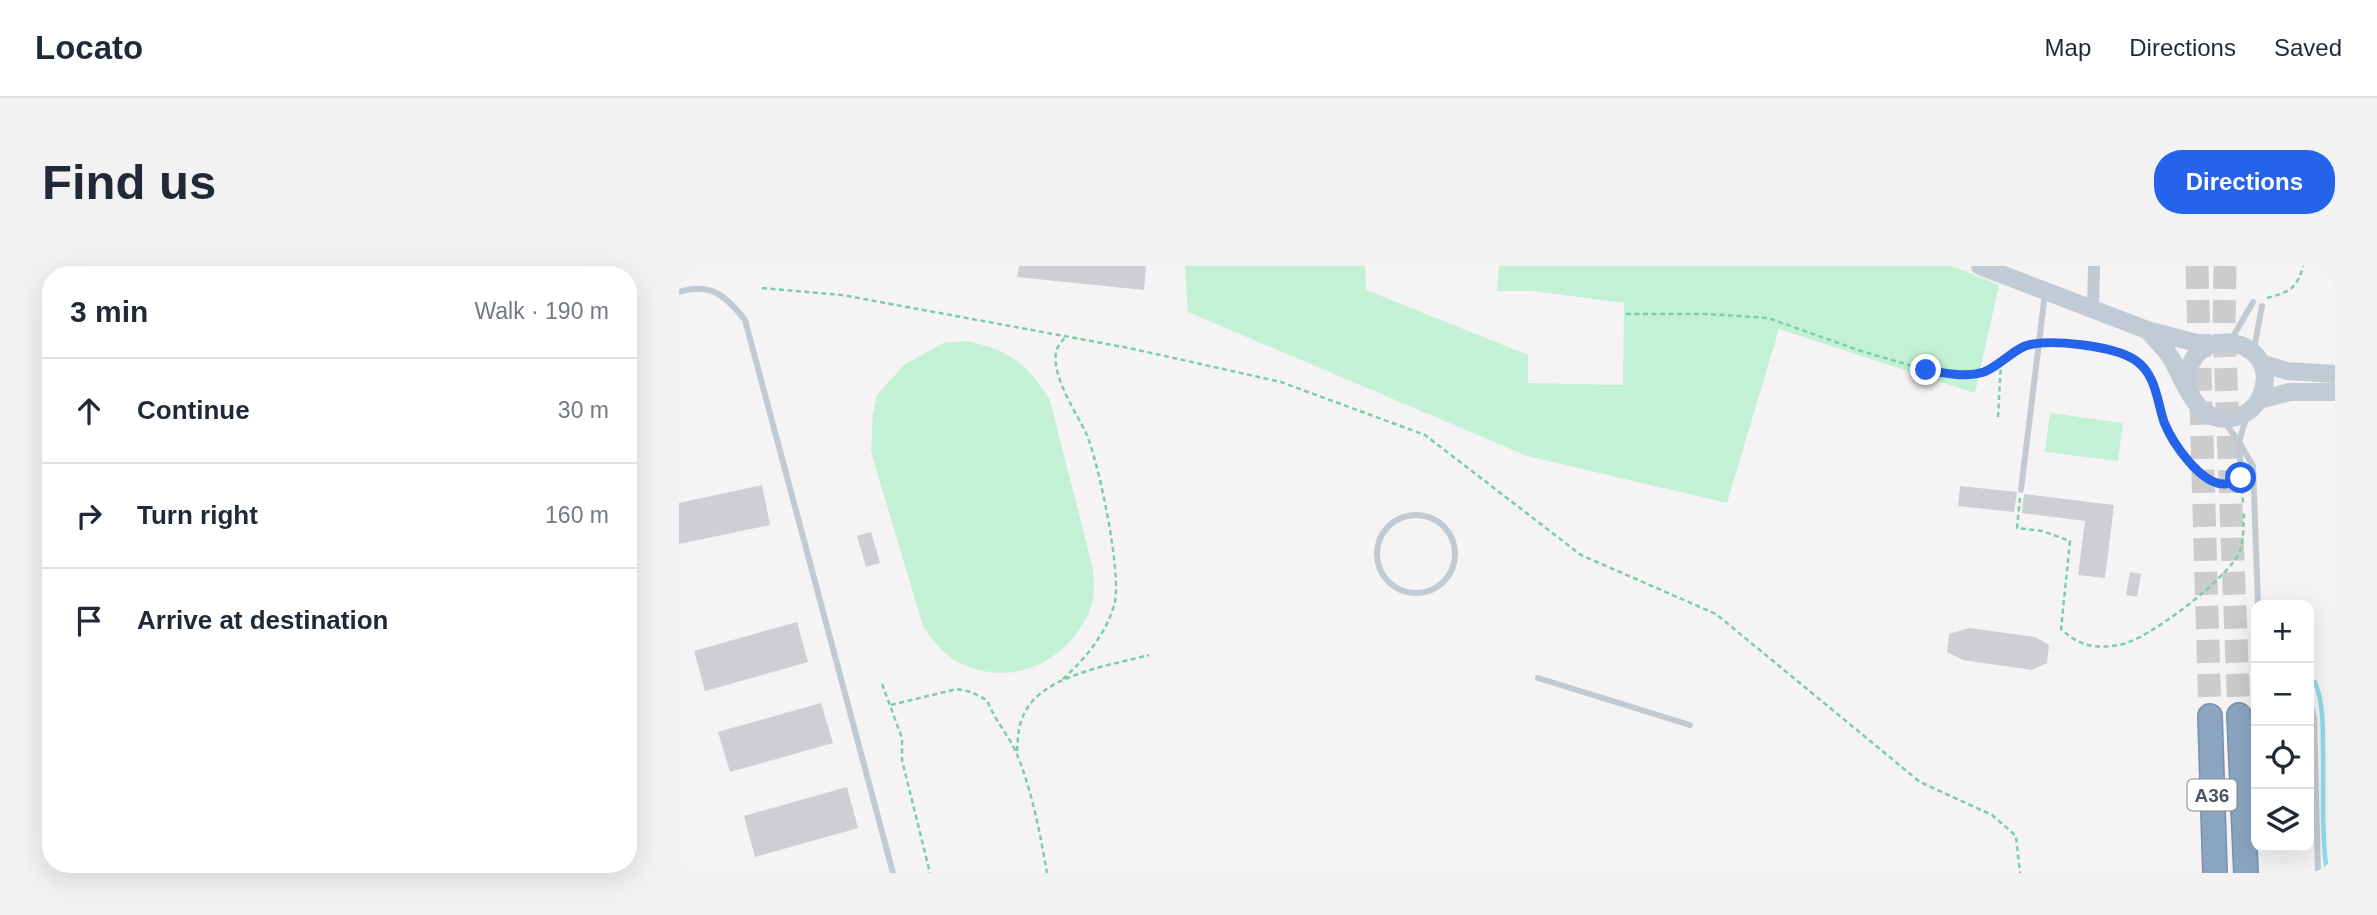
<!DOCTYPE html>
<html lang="en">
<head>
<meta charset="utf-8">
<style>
	:root { --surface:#fff; --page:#f2f2f3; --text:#1f2937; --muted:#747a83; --line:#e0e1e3; --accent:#2563eb }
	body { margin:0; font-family:Arial,sans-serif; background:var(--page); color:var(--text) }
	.controls { position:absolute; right:21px; bottom:21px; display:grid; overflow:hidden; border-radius:14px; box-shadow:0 7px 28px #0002 }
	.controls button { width:63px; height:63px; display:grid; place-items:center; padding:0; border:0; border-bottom:2px solid var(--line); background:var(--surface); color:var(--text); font:35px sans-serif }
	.stop { position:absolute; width:21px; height:21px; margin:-16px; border:5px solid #2563eb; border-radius:50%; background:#fff }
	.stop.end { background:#2563eb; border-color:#fff; box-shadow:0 2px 7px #0008 }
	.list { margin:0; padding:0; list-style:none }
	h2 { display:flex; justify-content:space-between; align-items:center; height:91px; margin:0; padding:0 28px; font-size:30px }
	h2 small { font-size:23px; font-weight:400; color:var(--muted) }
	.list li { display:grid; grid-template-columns:46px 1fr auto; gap:21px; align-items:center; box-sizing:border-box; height:105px; padding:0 28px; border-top:2px solid var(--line) }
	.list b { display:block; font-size:26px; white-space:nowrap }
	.list em { font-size:23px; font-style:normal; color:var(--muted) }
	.icon { flex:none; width:38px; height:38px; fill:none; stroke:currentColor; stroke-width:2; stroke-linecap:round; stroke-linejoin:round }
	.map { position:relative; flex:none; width:1656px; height:607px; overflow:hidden; border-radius:28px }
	header { display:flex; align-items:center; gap:42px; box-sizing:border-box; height:98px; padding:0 35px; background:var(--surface); border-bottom:2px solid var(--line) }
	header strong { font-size:33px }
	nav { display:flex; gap:38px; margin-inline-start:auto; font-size:24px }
	.intro { display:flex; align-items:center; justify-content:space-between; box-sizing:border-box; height:168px; padding:0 42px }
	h1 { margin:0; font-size:49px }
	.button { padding:18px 32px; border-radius:28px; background:var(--accent); color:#fff; font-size:24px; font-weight:700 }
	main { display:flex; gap:42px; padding:0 42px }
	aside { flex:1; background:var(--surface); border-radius:28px; box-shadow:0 7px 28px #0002 }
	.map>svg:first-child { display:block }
	.green { fill:#c3f1d5 }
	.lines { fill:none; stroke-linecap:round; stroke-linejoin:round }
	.stream { stroke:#90daee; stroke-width:4.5 }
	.building { fill:#cdcfd5 }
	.highway-tunnel { stroke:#caccce; stroke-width:23; stroke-dasharray:23 11; stroke-linecap:butt }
	.highway-casing { stroke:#7690ad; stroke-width:26 }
	.path { stroke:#7ad0a6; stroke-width:2.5; stroke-dasharray:5 3.5; stroke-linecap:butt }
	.lane { stroke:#c1cad2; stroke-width:6 }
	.street { stroke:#c1cad2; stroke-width:12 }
	.secondary { stroke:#c1cbd6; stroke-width:18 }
	.highway { stroke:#8ba5c1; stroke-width:23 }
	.route { stroke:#2563eb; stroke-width:9 }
	.labels { text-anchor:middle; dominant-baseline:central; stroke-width:5; stroke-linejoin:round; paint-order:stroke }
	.shield { fill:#fff; stroke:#808990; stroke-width:2 }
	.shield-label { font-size:19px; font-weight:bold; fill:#4a5661 }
</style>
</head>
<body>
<header>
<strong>Locato</strong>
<nav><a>Map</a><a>Directions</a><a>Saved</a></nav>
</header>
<div class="intro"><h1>Find us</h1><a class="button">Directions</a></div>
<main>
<aside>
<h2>3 min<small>Walk · 190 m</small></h2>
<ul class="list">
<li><svg class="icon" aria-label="ahead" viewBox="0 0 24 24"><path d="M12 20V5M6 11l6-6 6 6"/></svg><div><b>Continue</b></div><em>30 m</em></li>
<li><svg class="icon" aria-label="right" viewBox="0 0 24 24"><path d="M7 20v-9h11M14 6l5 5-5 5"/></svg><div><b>Turn right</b></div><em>160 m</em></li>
<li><svg class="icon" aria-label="arrive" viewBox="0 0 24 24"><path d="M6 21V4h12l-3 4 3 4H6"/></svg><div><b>Arrive at destination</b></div></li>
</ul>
</aside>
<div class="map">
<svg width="1656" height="607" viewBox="0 0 1656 607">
	<rect width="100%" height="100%" fill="#f5f3f3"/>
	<path class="green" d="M506,0H686L687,24L849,89V117L944,119L945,37L854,25H818L820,0H1273L1320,19L1296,127L1100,63L1048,237L848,190L509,46Z
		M287,75C331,84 346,96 371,134L414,304C415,318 416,333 410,346C387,397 333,422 281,397C265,390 254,374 244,360L192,186L194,147L198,129L225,99L264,77Z
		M1371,147L1444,157L1439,195L1366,186Z"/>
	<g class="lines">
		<path class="stream" d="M1636,416C1644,436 1644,459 1644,481C1645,523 1642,565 1648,607"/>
	</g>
	<path class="building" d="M340,0H467L465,24L338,11Z
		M83,219L91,259L0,278V237Z
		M1281,220L1338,226L1335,246L1279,240Z
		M1345,228L1435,239L1426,312L1399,309L1406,255L1343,247Z
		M192,266L201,297L187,301L178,270Z
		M1451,306L1462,308L1458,331L1447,329Z
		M118,356L129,396L26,425L15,385Z
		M1290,362L1356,371L1370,379L1368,397L1353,404L1284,394L1268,386L1270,368Z
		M142,437L154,477L51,506L39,466Z
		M168,521L179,562L76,591L65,550Z"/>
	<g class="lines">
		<path class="highway-tunnel" d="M1518,0L1531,450
			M1546,0L1545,60L1560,449"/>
		<defs>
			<path id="highway" d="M1560,449L1567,607
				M1531,450L1536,607"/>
		</defs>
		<use href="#highway" class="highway-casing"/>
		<path class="path" d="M83,22L163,29L450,82L602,116L746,169L902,289L1037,348L1241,516L1313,549L1337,570L1341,607
			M1588,32C1610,26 1618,23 1624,0
			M947,48H1030L1089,52L1182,85L1247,104L1280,110L1305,106L1322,96
			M1370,78C1396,78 1439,79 1459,97C1478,115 1476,139 1487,161C1498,181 1525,226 1553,216
			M1319,151L1322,96L1350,80
			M1563,223L1564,237
			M1341,232L1338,262L1363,265L1391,275L1382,363C1401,380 1414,383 1440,379C1468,375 1551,311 1561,285C1565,274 1564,259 1565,247
			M384,413C406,393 426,369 435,340C444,311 420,197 407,167C397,146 370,107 378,83C380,78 384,74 387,70
			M203,418L223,472V494L251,607
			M212,439L278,423L292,426L308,434C315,453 328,467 337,486C353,524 361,567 368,607
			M338,485C339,472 339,460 345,448C362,409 433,399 470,389"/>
		<path class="lane" d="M0,26C32,16 47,30 66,54L214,607
			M1552,74L1574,36
			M1575,83L1583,40
			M1544,154L1560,176L1574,200L1579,339
			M1562,212L1560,176L1567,152
			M1342,224L1366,27
			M698 288a39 39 0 1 1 78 0a39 39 0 1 1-78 0Z
			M859,412L1011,459
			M1630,433L1635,452L1639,607"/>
		<path class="street" d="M1414,44L1415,0"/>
		<path class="secondary" d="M1301,0L1468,64L1529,80
			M1468,64C1476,73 1486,82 1492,92C1507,117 1518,162 1557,151C1569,148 1579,139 1583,127C1604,69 1501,52 1509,124
			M1582,97L1608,105L1656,108
			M1580,134L1611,126H1656"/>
		<use href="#highway" class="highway"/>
	</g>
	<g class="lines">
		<path class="route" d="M1247,104C1266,107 1286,112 1305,106C1320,100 1332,86 1346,80C1370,72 1435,80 1456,94C1477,108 1478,135 1485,156C1493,176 1522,220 1547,218C1551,217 1557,214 1562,212"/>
	</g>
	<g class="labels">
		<rect class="shield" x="1508.5" y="513.5" width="49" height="31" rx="5"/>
		<g class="shield-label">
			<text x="1533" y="529">A36</text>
		</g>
	</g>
</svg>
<div class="controls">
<button>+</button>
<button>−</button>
<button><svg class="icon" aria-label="locate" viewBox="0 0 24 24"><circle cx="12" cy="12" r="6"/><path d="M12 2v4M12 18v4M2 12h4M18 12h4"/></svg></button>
<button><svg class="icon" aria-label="layers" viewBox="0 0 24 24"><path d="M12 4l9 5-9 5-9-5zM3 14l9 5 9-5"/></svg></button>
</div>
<div class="stop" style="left:1562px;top:212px"></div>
<div class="stop end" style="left:1247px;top:104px"></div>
</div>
</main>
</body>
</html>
